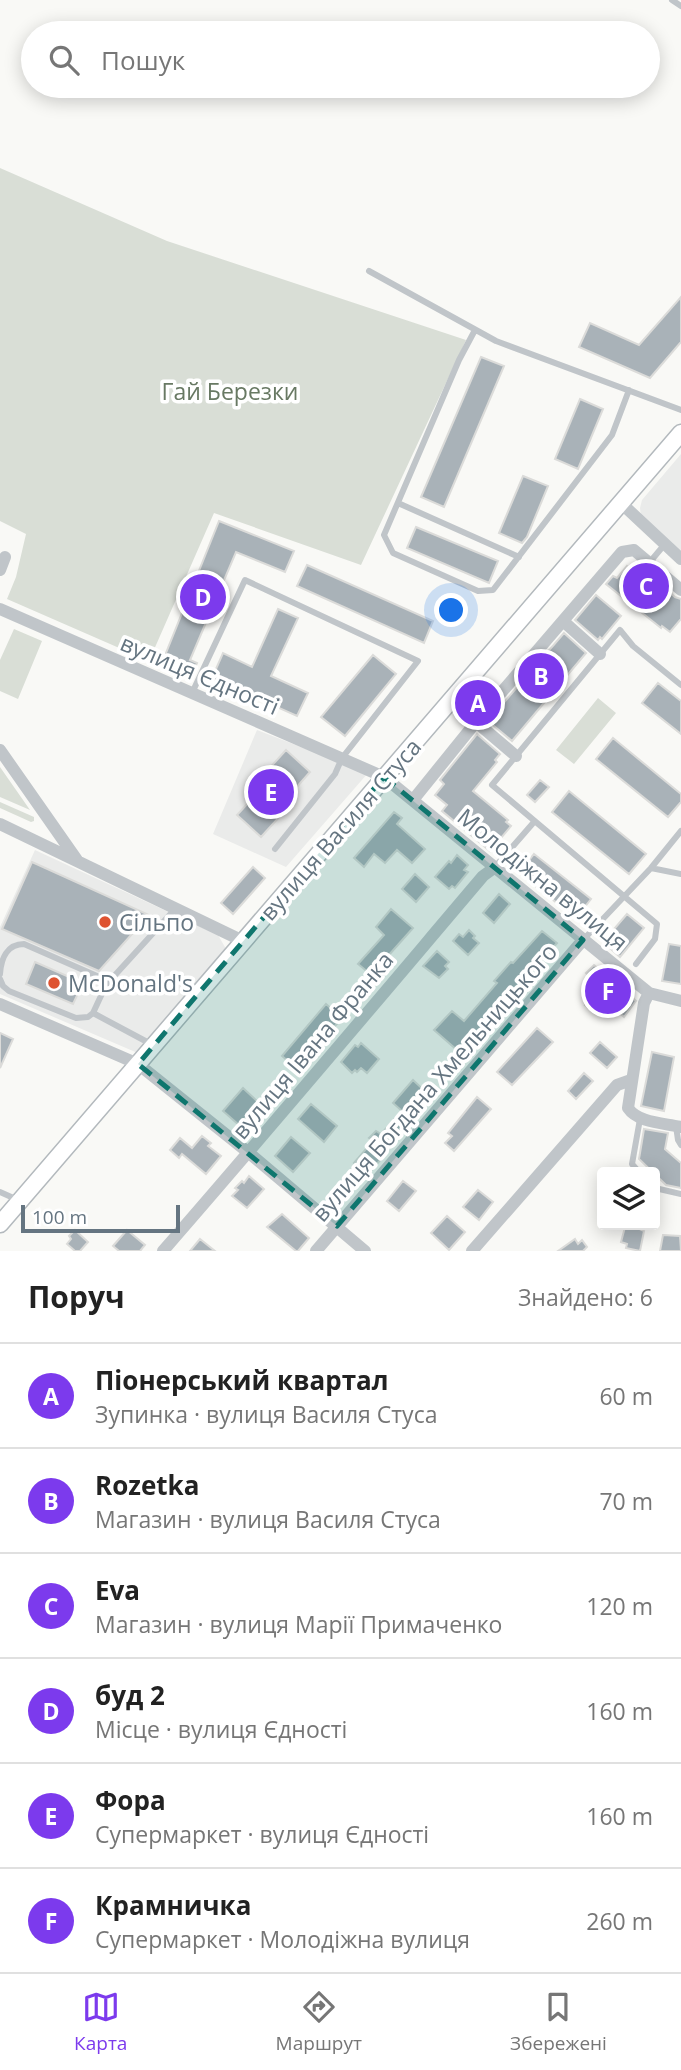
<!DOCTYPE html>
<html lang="uk">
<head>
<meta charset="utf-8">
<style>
	:root { --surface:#fff; --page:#f2f2f2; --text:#222; --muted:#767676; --line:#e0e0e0; --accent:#7c3aed }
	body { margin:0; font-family:"Open Sans",sans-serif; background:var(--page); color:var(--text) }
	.controls { position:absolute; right:21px; bottom:21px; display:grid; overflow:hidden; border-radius:7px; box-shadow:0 4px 18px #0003 }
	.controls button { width:63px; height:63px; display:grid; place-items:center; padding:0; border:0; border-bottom:2px solid var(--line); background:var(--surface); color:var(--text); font:35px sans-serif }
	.scale { position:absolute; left:21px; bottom:18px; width:159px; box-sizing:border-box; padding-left:7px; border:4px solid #657581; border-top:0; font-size:19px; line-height:24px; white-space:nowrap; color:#657581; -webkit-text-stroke:5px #fff; paint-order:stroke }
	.you { position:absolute; left:452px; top:611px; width:24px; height:24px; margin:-18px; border:5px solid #fff; border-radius:50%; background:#1a73e8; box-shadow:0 0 0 10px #1a73e833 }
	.badge { display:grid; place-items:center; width:46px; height:46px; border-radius:50%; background:var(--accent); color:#fff; font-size:23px; font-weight:700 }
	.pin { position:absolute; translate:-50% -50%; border:4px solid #fff; box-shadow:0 2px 7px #0006 }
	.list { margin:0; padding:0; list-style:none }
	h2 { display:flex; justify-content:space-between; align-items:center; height:91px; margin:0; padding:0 28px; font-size:30px }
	h2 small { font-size:23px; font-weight:400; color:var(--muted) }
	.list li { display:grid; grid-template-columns:46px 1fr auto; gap:21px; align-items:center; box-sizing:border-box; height:105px; padding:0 28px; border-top:2px solid var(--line) }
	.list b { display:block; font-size:26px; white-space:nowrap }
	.list p { margin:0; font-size:23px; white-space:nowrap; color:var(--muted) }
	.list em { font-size:23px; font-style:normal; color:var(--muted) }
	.icon { flex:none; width:38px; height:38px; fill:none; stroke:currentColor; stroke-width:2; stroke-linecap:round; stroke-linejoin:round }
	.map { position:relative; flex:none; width:681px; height:1251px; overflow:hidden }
	.search { position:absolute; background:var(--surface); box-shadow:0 4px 18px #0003; left:21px; right:21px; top:21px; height:77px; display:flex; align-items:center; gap:18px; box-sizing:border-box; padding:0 24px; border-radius:38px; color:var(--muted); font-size:26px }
	.sheet { height:721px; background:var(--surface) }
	nav { display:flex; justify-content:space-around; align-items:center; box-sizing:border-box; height:98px; border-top:2px solid var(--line); background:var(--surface); font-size:19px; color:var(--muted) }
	nav a { display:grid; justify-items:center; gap:4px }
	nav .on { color:var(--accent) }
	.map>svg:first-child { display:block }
	.built { fill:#eaebea }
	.green { fill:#d9ded6 }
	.building { fill:#a9b2b8; stroke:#dbdbd9; stroke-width:2 }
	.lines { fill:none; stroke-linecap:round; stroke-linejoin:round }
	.secondary-casing { stroke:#b3b9bd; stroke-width:19 }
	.lane { stroke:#c0c5c9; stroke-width:6 }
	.street { stroke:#c0c5c9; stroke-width:12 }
	.secondary { stroke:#fff; stroke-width:16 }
	.marked { fill:#0f766e; fill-opacity:0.2; stroke:#0f766e; stroke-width:5; stroke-dasharray:14 9; stroke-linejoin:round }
	.poi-dot { fill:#de5331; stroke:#fff; stroke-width:2.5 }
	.labels { text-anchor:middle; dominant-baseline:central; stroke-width:7; stroke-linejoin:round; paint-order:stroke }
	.park-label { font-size:23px; fill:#687963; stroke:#fff }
	.street-label { font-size:23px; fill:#657581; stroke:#fff }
	.poi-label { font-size:23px; fill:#657581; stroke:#fff; text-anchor:start }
</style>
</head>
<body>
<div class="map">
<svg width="681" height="1251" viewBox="0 0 681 1251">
	<rect width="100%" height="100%" fill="#f9f9f6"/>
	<path class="built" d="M681,454V555L641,516L640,508L642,500Z
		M257,730L368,773L286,867L213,834Z
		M35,850L218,935L226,949L140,1054L0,994V927Z"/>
	<path class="green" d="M0,168L167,241L466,340L361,565L214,513L149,661L7,599L16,577L26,534L0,521Z
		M14,629L42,641L18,699L0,691V660Z
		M598,698L616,713L574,764L556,750Z
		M0,767L30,810L0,797Z
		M0,802L34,817V821L31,822L0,808Z"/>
	<path class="building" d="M681,297V342L650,378L579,347L590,323L639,345Z
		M481,357L504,366L444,507L421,497Z
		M580,399L603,409L578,469L555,459Z
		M523,476L548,486L527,537L522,543L499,533Z
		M219,521L294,551L285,572L236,552L190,660L197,663L194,670L164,658Z
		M416,527L498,561L489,583L407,548Z
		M307,565L433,621L424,643L297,586Z
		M627,566L638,575L643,569L675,597L681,599V619L670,632L662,626L661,628L606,584L613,576L617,578Z
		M596,595L621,616L602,639L600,637L598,640L575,620Z
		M278,609L298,618L271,676L308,693L297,716L212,678L223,653L252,667Z
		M564,633L586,653L512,741L488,721Z
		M373,655L396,674L345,736L321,717Z
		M658,683L681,701V734L642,703Z
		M477,734L500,754L495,760L497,762L473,791L508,820L506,822L511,826L490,851L442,811L447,805L435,795L444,784L440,780Z
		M613,738L681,794V802L668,817L596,759Z
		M286,750L310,772L288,797L293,802L261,837L237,815L262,788L256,783Z
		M540,780L549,787L535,802L527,795Z
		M569,791L646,854L629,874L552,812Z
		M394,812L402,818L397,824L425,849L412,863L397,850L385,863L374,854L364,867L354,858Z
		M534,854L591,899L576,918L519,873Z
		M457,855L468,865L464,870L468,872L455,888L452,886L449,889L435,877L449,861L451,863Z
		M32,862L149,915L99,971L2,929Z
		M253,867L265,878L233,914L221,903Z
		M415,874L429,887L416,902L402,889Z
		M499,894L510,904L494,923L483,913Z
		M391,909L413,928L388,956L395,962L387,970L383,967L374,977L358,964L384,935L376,927Z
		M627,914L644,928L620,957L603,942Z
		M469,930L475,936L473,938L479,943L468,955L453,941L459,934L463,937Z
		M542,931L557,943L500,1007L503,1010L465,1057L434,1030L452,1011L464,1021L497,983L494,981L511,962L513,963Z
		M669,944L681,946V984L662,981Z
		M437,951L449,962L445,966L448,969L439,978L423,966Z
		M35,962L83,983L73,1004L26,984Z
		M594,965L636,1001L624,1017L605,1001L595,1013L585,1005L600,987L586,973Z
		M326,1004L342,1018L297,1069L282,1056Z
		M537,1028L553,1042L512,1085L497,1072Z
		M0,1033L13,1039L0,1068Z
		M600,1042L617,1057L607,1068L590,1053Z
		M361,1043L379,1059L367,1073L361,1068L357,1072L355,1070L352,1073L341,1062L355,1045L358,1047Z
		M652,1052L674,1057L664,1111L641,1106Z
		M584,1073L593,1081L576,1099L568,1091Z
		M413,1080L428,1094L403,1122L407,1125L399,1133L396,1130L378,1152L383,1157L367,1175L354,1163L373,1141L369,1138L376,1131L381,1134L402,1111L393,1103Z
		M243,1088L259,1103L239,1125L223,1111Z
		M477,1097L491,1109L454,1151L445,1143L452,1136L448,1133Z
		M311,1104L337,1126L324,1142L298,1119Z
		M644,1129L668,1133L665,1149L681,1163V1188L666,1185L639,1159Z
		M202,1136L211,1143L208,1146L221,1156L206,1174L182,1154L179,1158L170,1150L180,1138L192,1148Z
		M291,1137L310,1153L293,1172L275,1156Z
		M249,1176L264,1189L247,1208L232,1196L238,1190L235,1188L242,1181L244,1183Z
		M403,1181L416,1191L399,1211L387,1201Z
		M478,1190L493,1202L479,1220L463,1207Z
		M282,1214L309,1238L298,1251H296L267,1227Z
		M447,1216L465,1232L449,1250L431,1233Z
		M633,1226L644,1231L640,1251L626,1248L627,1244L621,1242L625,1227L632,1228Z
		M75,1230L88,1242L80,1251H75L67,1244L71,1239L69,1236Z
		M127,1230L145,1245L140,1251H119L113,1246Z
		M663,1235L680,1236L681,1251H660Z
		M200,1239L215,1251H190Z
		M575,1239L578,1244L582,1240L587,1247L583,1251H558Z"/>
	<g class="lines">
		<defs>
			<path id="secondary" d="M0,1224L681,433"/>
		</defs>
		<use href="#secondary" class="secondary-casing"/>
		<path class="lane" d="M672,0L681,6
			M369,271L496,341L681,410
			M475,330L459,360L384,535L393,553L478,591L493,590L612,435L629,390
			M398,503L519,557
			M649,563L665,544
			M192,693L245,580L418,661L342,758L335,774L275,849
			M494,868L534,822
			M651,868L681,874
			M583,940L651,868L681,831
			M636,964L655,939L657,924L492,785L620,630L633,646L681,685
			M0,974C1,959 7,944 24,944L97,976L106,985
			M0,979L3,986L9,991L76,1018L88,1017L93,1013
			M151,1044L93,1013L106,985L175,909
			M676,1126L678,1140L681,1145
			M639,1172L632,1164L640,1119
			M655,1188L681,1194
			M0,1192L18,1200"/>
		<path class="street" d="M621,503L681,559
			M0,570L5,557
			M0,609L384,777L649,993L681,1001
			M563,621L600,654
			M476,722L516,756
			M0,750L77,860
			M413,800L476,722L622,552L634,550L681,590
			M0,824L243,941
			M649,993L644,1003L628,1108C638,1123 664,1123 681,1127
			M0,1004L138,1064L249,1153L365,1251
			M163,1251C271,1127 377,1001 483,876L494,868
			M316,1251L583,940
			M472,1251L617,1085L631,1080"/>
		<use href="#secondary" class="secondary"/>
	</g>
	<path class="marked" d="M384,777L583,940L337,1226L138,1064Z"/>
	<g class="poi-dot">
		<circle cx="105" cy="922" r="7"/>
		<circle cx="54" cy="983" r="7"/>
	</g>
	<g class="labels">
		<g class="park-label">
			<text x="230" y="391">Гай Березки</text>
		</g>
		<g class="street-label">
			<text transform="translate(200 674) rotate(23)">вулиця Єдності</text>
			<text transform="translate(340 829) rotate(-49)">вулиця Василя Стуса</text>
			<text transform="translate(543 879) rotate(39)">Молодіжна вулиця</text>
			<text transform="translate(312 1045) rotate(-50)">вулиця Івана Франка</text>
			<text transform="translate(434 1082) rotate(-49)">вулиця Богдана Хмельницького</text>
		</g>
		<g class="poi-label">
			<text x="119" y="922">Сільпо</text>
			<text x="68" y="983">McDonald's</text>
		</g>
	</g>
</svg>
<div class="controls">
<button><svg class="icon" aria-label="layers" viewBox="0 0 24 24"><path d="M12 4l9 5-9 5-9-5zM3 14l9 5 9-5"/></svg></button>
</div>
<div class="scale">100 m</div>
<div class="you"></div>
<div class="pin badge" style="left:478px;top:703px">A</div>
<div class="pin badge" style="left:541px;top:676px">B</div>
<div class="pin badge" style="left:646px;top:586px">C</div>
<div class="pin badge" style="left:203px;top:597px">D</div>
<div class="pin badge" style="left:271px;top:792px">E</div>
<div class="pin badge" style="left:608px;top:991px">F</div>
<div class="search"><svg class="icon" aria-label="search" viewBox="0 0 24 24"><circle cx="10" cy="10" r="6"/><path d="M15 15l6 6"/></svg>Пошук</div>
</div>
<section class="sheet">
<h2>Поруч<small>Знайдено: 6</small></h2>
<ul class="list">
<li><span class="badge">A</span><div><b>Піонерський квартал</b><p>Зупинка · вулиця Василя Стуса</p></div><em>60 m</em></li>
<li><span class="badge">B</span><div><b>Rozetka</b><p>Магазин · вулиця Василя Стуса</p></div><em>70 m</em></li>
<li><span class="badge">C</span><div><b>Eva</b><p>Магазин · вулиця Марії Примаченко</p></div><em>120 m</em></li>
<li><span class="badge">D</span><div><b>буд 2</b><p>Місце · вулиця Єдності</p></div><em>160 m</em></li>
<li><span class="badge">E</span><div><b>Фора</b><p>Супермаркет · вулиця Єдності</p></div><em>160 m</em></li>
<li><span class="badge">F</span><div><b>Крамничка</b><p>Супермаркет · Молодіжна вулиця</p></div><em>260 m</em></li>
</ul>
</section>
<nav>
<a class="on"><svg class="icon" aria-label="map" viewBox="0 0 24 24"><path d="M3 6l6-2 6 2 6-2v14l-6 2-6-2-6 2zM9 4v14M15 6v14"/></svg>Карта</a>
<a><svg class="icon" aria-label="directions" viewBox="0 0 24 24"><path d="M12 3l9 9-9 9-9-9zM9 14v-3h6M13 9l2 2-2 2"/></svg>Маршрут</a>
<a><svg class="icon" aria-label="saved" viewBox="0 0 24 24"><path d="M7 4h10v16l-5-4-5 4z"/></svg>Збережені</a>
</nav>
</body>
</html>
